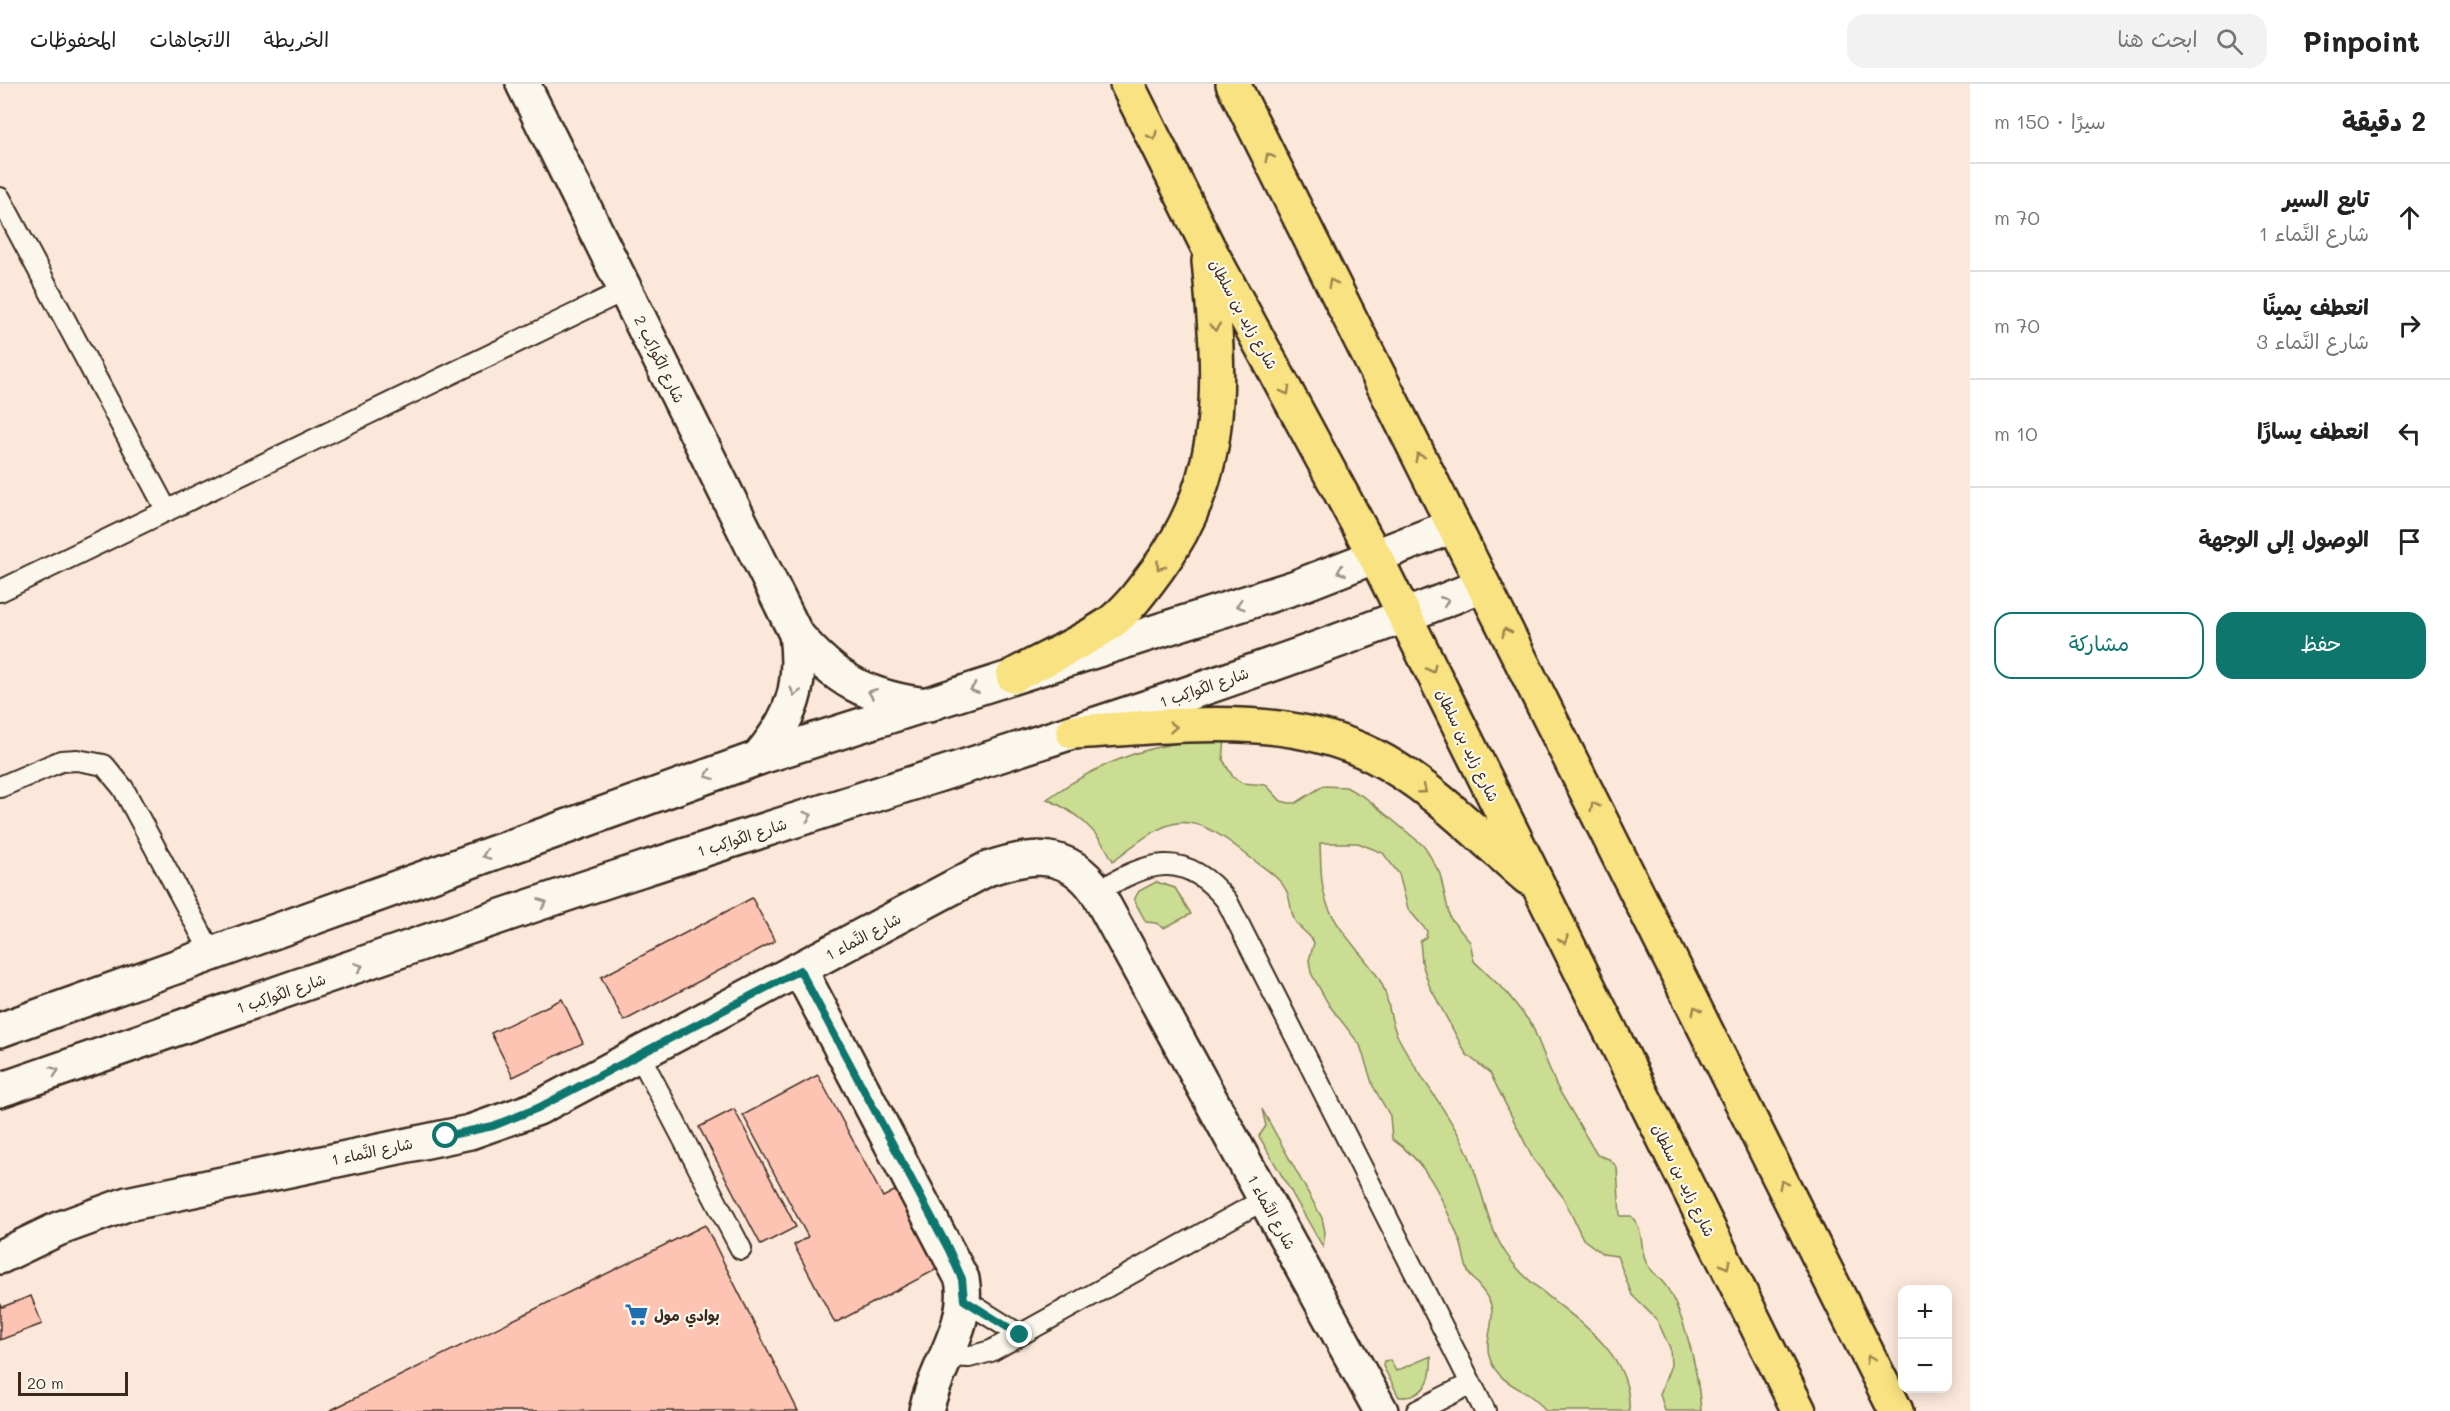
<!DOCTYPE html>
<html lang="ar">
<head>
<meta charset="utf-8">
<style>
	:root { --surface:#fff; --page:#f2f2f2; --text:#222; --muted:#767676; --line:#e0e0e0; --accent:#0f766e }
	body { margin:0; font-family:Mali,"Playpen Sans Arabic",sans-serif; background:var(--page); color:var(--text); direction:rtl }
	.controls { position:absolute; right:18px; bottom:18px; display:grid; overflow:hidden; border-radius:12px; box-shadow:0 3px 15px #0003 }
	.controls button { width:54px; height:54px; display:grid; place-items:center; padding:0; border:0; border-bottom:2px solid var(--line); background:var(--surface); color:var(--text); font:30px sans-serif }
	.scale { position:absolute; left:18px; bottom:15px; width:110px; box-sizing:border-box; padding-left:6px; border:3px solid #3b2a1e; border-top:0; font-size:16px; line-height:21px; white-space:nowrap; color:#3b2a1e; -webkit-text-stroke:4px #fbf7ec; paint-order:stroke }
	.stop { position:absolute; width:18px; height:18px; margin:-14px; border:4px solid #0f766e; border-radius:50%; background:#fff }
	.stop.end { background:#0f766e; border-color:#fff; box-shadow:0 2px 6px #0008 }
	.list { margin:0; padding:0; list-style:none }
	h2 { display:flex; justify-content:space-between; align-items:center; height:78px; margin:0; padding:0 24px; font-size:26px }
	h2 small { font-size:20px; font-weight:400; color:var(--muted) }
	.list li { display:grid; grid-template-columns:39px 1fr auto; gap:18px; align-items:center; box-sizing:border-box; height:108px; padding:0 24px; border-top:2px solid var(--line) }
	.list b { display:block; font-size:22px; white-space:nowrap }
	.list p { margin:0; font-size:20px; white-space:nowrap; color:var(--muted) }
	.list em { font-size:20px; font-style:normal; color:var(--muted) }
	.actions { display:flex; gap:12px; padding:18px 24px }
	.actions a { flex:1; padding:14px 0; border:2px solid var(--accent); border-radius:18px; text-align:center; font-size:21px; color:var(--accent) }
	.actions .main { background:var(--accent); color:#fff }
	.icon { flex:none; width:33px; height:33px; fill:none; stroke:currentColor; stroke-width:2; stroke-linecap:round; stroke-linejoin:round }
	.map { position:relative; flex:none; width:1970px; height:1327px; overflow:hidden; direction:ltr }
	header { display:flex; align-items:center; gap:36px; box-sizing:border-box; height:84px; padding:0 30px; background:var(--surface); border-bottom:2px solid var(--line) }
	header strong { font-size:28px }
	nav { display:flex; gap:33px; margin-inline-start:auto; font-size:21px }
	.search { width:420px; height:54px; background:var(--page); display:flex; align-items:center; gap:15px; box-sizing:border-box; padding:0 21px; border-radius:18px; color:var(--muted); font-size:22px }
	main { display:flex }
	aside { flex:1; background:var(--surface) }
	.map>svg:first-child { display:block }
	.green { fill:#cadd92; stroke:#828458; stroke-width:1.5 }
	.building { fill:#fdc4b4; stroke:#3b2a1e; stroke-width:1.5 }
	.lines { fill:none; stroke-linecap:round; stroke-linejoin:round }
	.service-casing { stroke:#3b2a1e; stroke-width:24 }
	.minor-casing { stroke:#3b2a1e; stroke-width:38 }
	.tertiary-casing { stroke:#3b2a1e; stroke-width:38 }
	.trunk-casing { stroke:#3b2a1e; stroke-width:38 }
	.service { stroke:#fbf7ec; stroke-width:20 }
	.minor { stroke:#fbf7ec; stroke-width:33 }
	.tertiary { stroke:#fbf7ec; stroke-width:33 }
	.trunk { stroke:#f8e281; stroke-width:33 }
	.oneway { stroke:#9a8650 }
	.oneway2 { stroke:#9b9085 }
	.route { stroke:#0f766e; stroke-width:8 }
	.labels { text-anchor:middle; dominant-baseline:central; stroke-width:4.5; stroke-linejoin:round; paint-order:stroke }
	.street-label { font-size:15px; fill:#3b2a1e; stroke:#fbf7ec }
	.poi-label { font-size:15px; font-weight:bold; fill:#3b2a1e; stroke:#fbf7ec; text-anchor:start }
</style>
</head>
<body>
<header>
<strong>Pinpoint</strong>
<div class="search"><svg class="icon" aria-label="search" viewBox="0 0 24 24"><circle cx="10" cy="10" r="6"/><path d="M15 15l6 6"/></svg>ابحث هنا</div>
<nav><a>الخريطة</a><a>الاتجاهات</a><a>المحفوظات</a></nav>
</header>
<main>
<aside>
<h2>2 دقيقة<small>سيرًا · 150 m</small></h2>
<ul class="list">
<li><svg class="icon" aria-label="ahead" viewBox="0 0 24 24"><path d="M12 20V5M6 11l6-6 6 6"/></svg><div><b>تابع السير</b><p>شارع النَّماء 1</p></div><em>70 m</em></li>
<li><svg class="icon" aria-label="right" viewBox="0 0 24 24"><path d="M7 20v-9h11M14 6l5 5-5 5"/></svg><div><b>انعطف يمينًا</b><p>شارع النَّماء 3</p></div><em>70 m</em></li>
<li><svg class="icon" aria-label="left" viewBox="0 0 24 24"><path d="M17 20v-9H6M10 6l-5 5 5 5"/></svg><div><b>انعطف يسارًا</b></div><em>10 m</em></li>
<li><svg class="icon" aria-label="arrive" viewBox="0 0 24 24"><path d="M6 21V4h12l-3 4 3 4H6"/></svg><div><b>الوصول إلى الوجهة</b></div></li>
</ul>
<div class="actions"><a class="main">حفظ</a><a>مشاركة</a></div>
</aside>
<div class="map">
<svg width="1970" height="1327" viewBox="0 0 1970 1327">
	<rect width="100%" height="100%" fill="#fce8db"/>
	<filter id="ink" filterUnits="userSpaceOnUse"><feTurbulence type="fractalNoise" baseFrequency=".0167" numOctaves="2"/><feDisplacementMap in="SourceGraphic" scale="12" xChannelSelector="R" yChannelSelector="G"/><feConvolveMatrix kernelMatrix="1 2 1 2 8 2 1 2 1" color-interpolation-filters="sRGB"/></filter>
	<g filter="url(#ink)">
		<path class="green" d="M1225,655L1223,676L1233,693L1242,699L1266,701L1281,717L1289,719H1296L1323,702L1346,703L1366,714L1425,763L1440,790L1450,834L1470,858L1474,877L1507,909L1532,941L1556,1001L1597,1071L1609,1075L1617,1083L1620,1132H1631C1645,1146 1639,1161 1646,1178C1651,1189 1664,1196 1669,1207C1688,1242 1698,1288 1701,1327H1665L1660,1310L1671,1281L1670,1264L1657,1236L1632,1211L1617,1172L1603,1170L1583,1155L1563,1113L1533,1075L1490,989L1466,970L1429,901L1422,879L1420,857L1426,853L1427,847L1408,825L1399,790L1383,769L1358,759H1320C1321,779 1320,803 1328,822C1339,848 1362,869 1378,893C1390,911 1388,934 1398,953C1418,992 1447,1025 1466,1065C1486,1108 1484,1148 1518,1185C1557,1228 1633,1258 1629,1327H1545C1531,1304 1500,1304 1490,1275C1483,1257 1496,1239 1491,1221C1487,1208 1474,1199 1468,1187C1464,1178 1464,1169 1461,1160C1444,1119 1430,1080 1392,1055L1390,1032L1373,1002L1360,961L1329,921L1311,889L1309,876L1314,859C1310,849 1298,845 1294,835C1290,826 1291,817 1287,808C1280,792 1260,782 1247,771C1186,722 1171,732 1113,777C1098,747 1078,729 1047,715C1102,676 1158,656 1225,655Z
			M1156,798L1175,804L1191,830L1164,844L1156,839L1146,838L1134,816L1139,807Z
			M1262,1025L1322,1134L1325,1148L1323,1163L1259,1052L1266,1042Z
			M1431,1272C1433,1295 1425,1314 1399,1313L1383,1282L1384,1277L1390,1276L1396,1287Z"/>
		<path class="building" d="M752,814L775,857L624,937L601,893Z
			M562,915L583,959L513,993L491,949Z
			M818,991L883,1113L898,1105L939,1184L835,1239L794,1161L808,1153L743,1031Z
			M734,1025L796,1143L761,1161L699,1043Z
			M705,1141L798,1327H329L339,1322Z
			M31,1212L42,1240L0,1256V1219L2,1223Z"/>
		<g class="lines">
			<defs>
				<path id="service" d="M0,114L167,427
					M0,507L625,206
					M0,703L61,677L77,676L104,681L123,704L212,870
					M1097,808C1147,778 1184,763 1227,817L1485,1327
					M640,972L741,1165
					M964,1216L1020,1251
					M945,1272L969,1273L991,1267L1265,1115
					M1417,1327L1470,1300"/>
				<path id="minor" d="M523,0L796,550C835,596 869,615 929,621
					M758,674C792,634 803,603 796,550
					M800,886L962,1195C971,1241 935,1283 926,1327
					M0,1173L58,1145L127,1120L470,1048L538,1024L987,785C1030,770 1068,765 1097,808L1381,1327"/>
				<path id="tertiary" d="M0,946L758,674L1296,503L1453,442
					M0,1006C213,933 426,855 640,786C922,694 1208,612 1483,501"/>
				<path id="trunk" d="M1127,0L1208,163L1376,474L1799,1327
					M1233,0L1896,1327
					M1013,592C1044,575 1080,560 1109,540C1128,526 1143,505 1157,486C1230,388 1220,291 1209,177
					M1073,648C1173,643 1281,625 1374,672C1431,701 1480,753 1528,794"/>
			</defs>
			<use href="#service" class="service-casing"/>
			<use href="#minor" class="minor-casing"/>
			<use href="#tertiary" class="tertiary-casing"/>
			<use href="#trunk" class="trunk-casing"/>
			<use href="#service" class="service"/>
			<use href="#minor" class="minor"/>
			<use href="#tertiary" class="tertiary"/>
			<use href="#trunk" class="trunk"/>
		</g>
		<defs><path id="oneway-chevron" d="M-2-3.5L2.5 0L-2 3.5" fill="none" stroke-width="1.6" stroke-linecap="round" stroke-linejoin="round" transform="scale(1.5)"/></defs>
		<g class="oneway">
			<use href="#oneway-chevron" transform="translate(1153 52) rotate(64)"/>
			<use href="#oneway-chevron" transform="translate(1269 73) rotate(-117)"/>
			<use href="#oneway-chevron" transform="translate(1332 199) rotate(-117)"/>
			<use href="#oneway-chevron" transform="translate(1215 243) rotate(85)"/>
			<use href="#oneway-chevron" transform="translate(1286 307) rotate(61)"/>
			<use href="#oneway-chevron" transform="translate(1419 373) rotate(-117)"/>
			<use href="#oneway-chevron" transform="translate(1160 482) rotate(126)"/>
			<use href="#oneway-chevron" transform="translate(1506 548) rotate(-117)"/>
			<use href="#oneway-chevron" transform="translate(1432 585) rotate(64)"/>
			<use href="#oneway-chevron" transform="translate(1173 643) rotate(-3)"/>
			<use href="#oneway-chevron" transform="translate(1423 706) rotate(38)"/>
			<use href="#oneway-chevron" transform="translate(1594 722) rotate(-117)"/>
			<use href="#oneway-chevron" transform="translate(1564 856) rotate(64)"/>
			<use href="#oneway-chevron" transform="translate(1696 926) rotate(-117)"/>
			<use href="#oneway-chevron" transform="translate(1783 1100) rotate(-117)"/>
			<use href="#oneway-chevron" transform="translate(1726 1181) rotate(64)"/>
			<use href="#oneway-chevron" transform="translate(1870 1275) rotate(-117)"/>
		</g>
		<g class="oneway2">
			<use href="#oneway-chevron" transform="translate(1341 487) rotate(160)"/>
			<use href="#oneway-chevron" transform="translate(1445 517) rotate(-22)"/>
			<use href="#oneway-chevron" transform="translate(1240 521) rotate(163)"/>
			<use href="#oneway-chevron" transform="translate(974 605) rotate(161)"/>
			<use href="#oneway-chevron" transform="translate(795 608) rotate(104)"/>
			<use href="#oneway-chevron" transform="translate(872 609) rotate(-159)"/>
			<use href="#oneway-chevron" transform="translate(709 691) rotate(160)"/>
			<use href="#oneway-chevron" transform="translate(808 732) rotate(-18)"/>
			<use href="#oneway-chevron" transform="translate(486 771) rotate(160)"/>
			<use href="#oneway-chevron" transform="translate(543 819) rotate(-19)"/>
			<use href="#oneway-chevron" transform="translate(359 883) rotate(-19)"/>
			<use href="#oneway-chevron" transform="translate(55 987) rotate(-19)"/>
		</g>
	</g>
	<g class="lines" filter="url(#ink)">
		<path class="route" d="M446,1052L493,1042L538,1024L800,886L949,1166L962,1195L964,1216L1020,1251"/>
	</g>
	<defs>
		<symbol id="supermarket-bare" viewBox="-9 -9 18 18"><path d="M-6-5.5h2.5l.6 2H6L4.5 2H-2.5L-4.4-4H-6ZM-1.5 3.2a1.3 1.3 0 1 0 .1 0ZM3 3.2a1.3 1.3 0 1 0 .1 0Z" fill="#1f6fb2" stroke="#fbf7ec" stroke-width="2.5" paint-order="stroke"/></symbol>
	</defs>
	<g fill-rule="evenodd">
		<use href="#supermarket-bare" x="620" y="1214" width="33" height="33"/>
	</g>
	<g class="labels">
		<g class="street-label">
			<text transform="translate(1244 230) rotate(61)">شارع زايد بن سلطان</text>
			<text transform="translate(660 275) rotate(64)">شارع الكَواكِب 2</text>
			<text transform="translate(1204 603) rotate(-19)">شارع الكَواكِب 1</text>
			<text transform="translate(1468 661) rotate(64)">شارع زايد بن سلطان</text>
			<text transform="translate(742 753) rotate(-18)">شارع الكَواكِب 1</text>
			<text transform="translate(863 852) rotate(-28)">شارع النَّماء 1</text>
			<text transform="translate(281 909) rotate(-19)">شارع الكَواكِب 1</text>
			<text transform="translate(372 1067) rotate(-12)">شارع النَّماء 1</text>
			<text transform="translate(1684 1096) rotate(64)">شارع زايد بن سلطان</text>
			<text transform="translate(1272 1128) rotate(61)">شارع النَّماء 1</text>
		</g>
		<g class="poi-label">
			<text x="654" y="1231">بوادي مول</text>
		</g>
	</g>
</svg>
<div class="controls">
<button>+</button>
<button>−</button>
</div>
<div class="scale">20 m</div>
<div class="stop" style="left:446px;top:1052px"></div>
<div class="stop end" style="left:1020px;top:1251px"></div>
</div>
</main>
</body>
</html>
